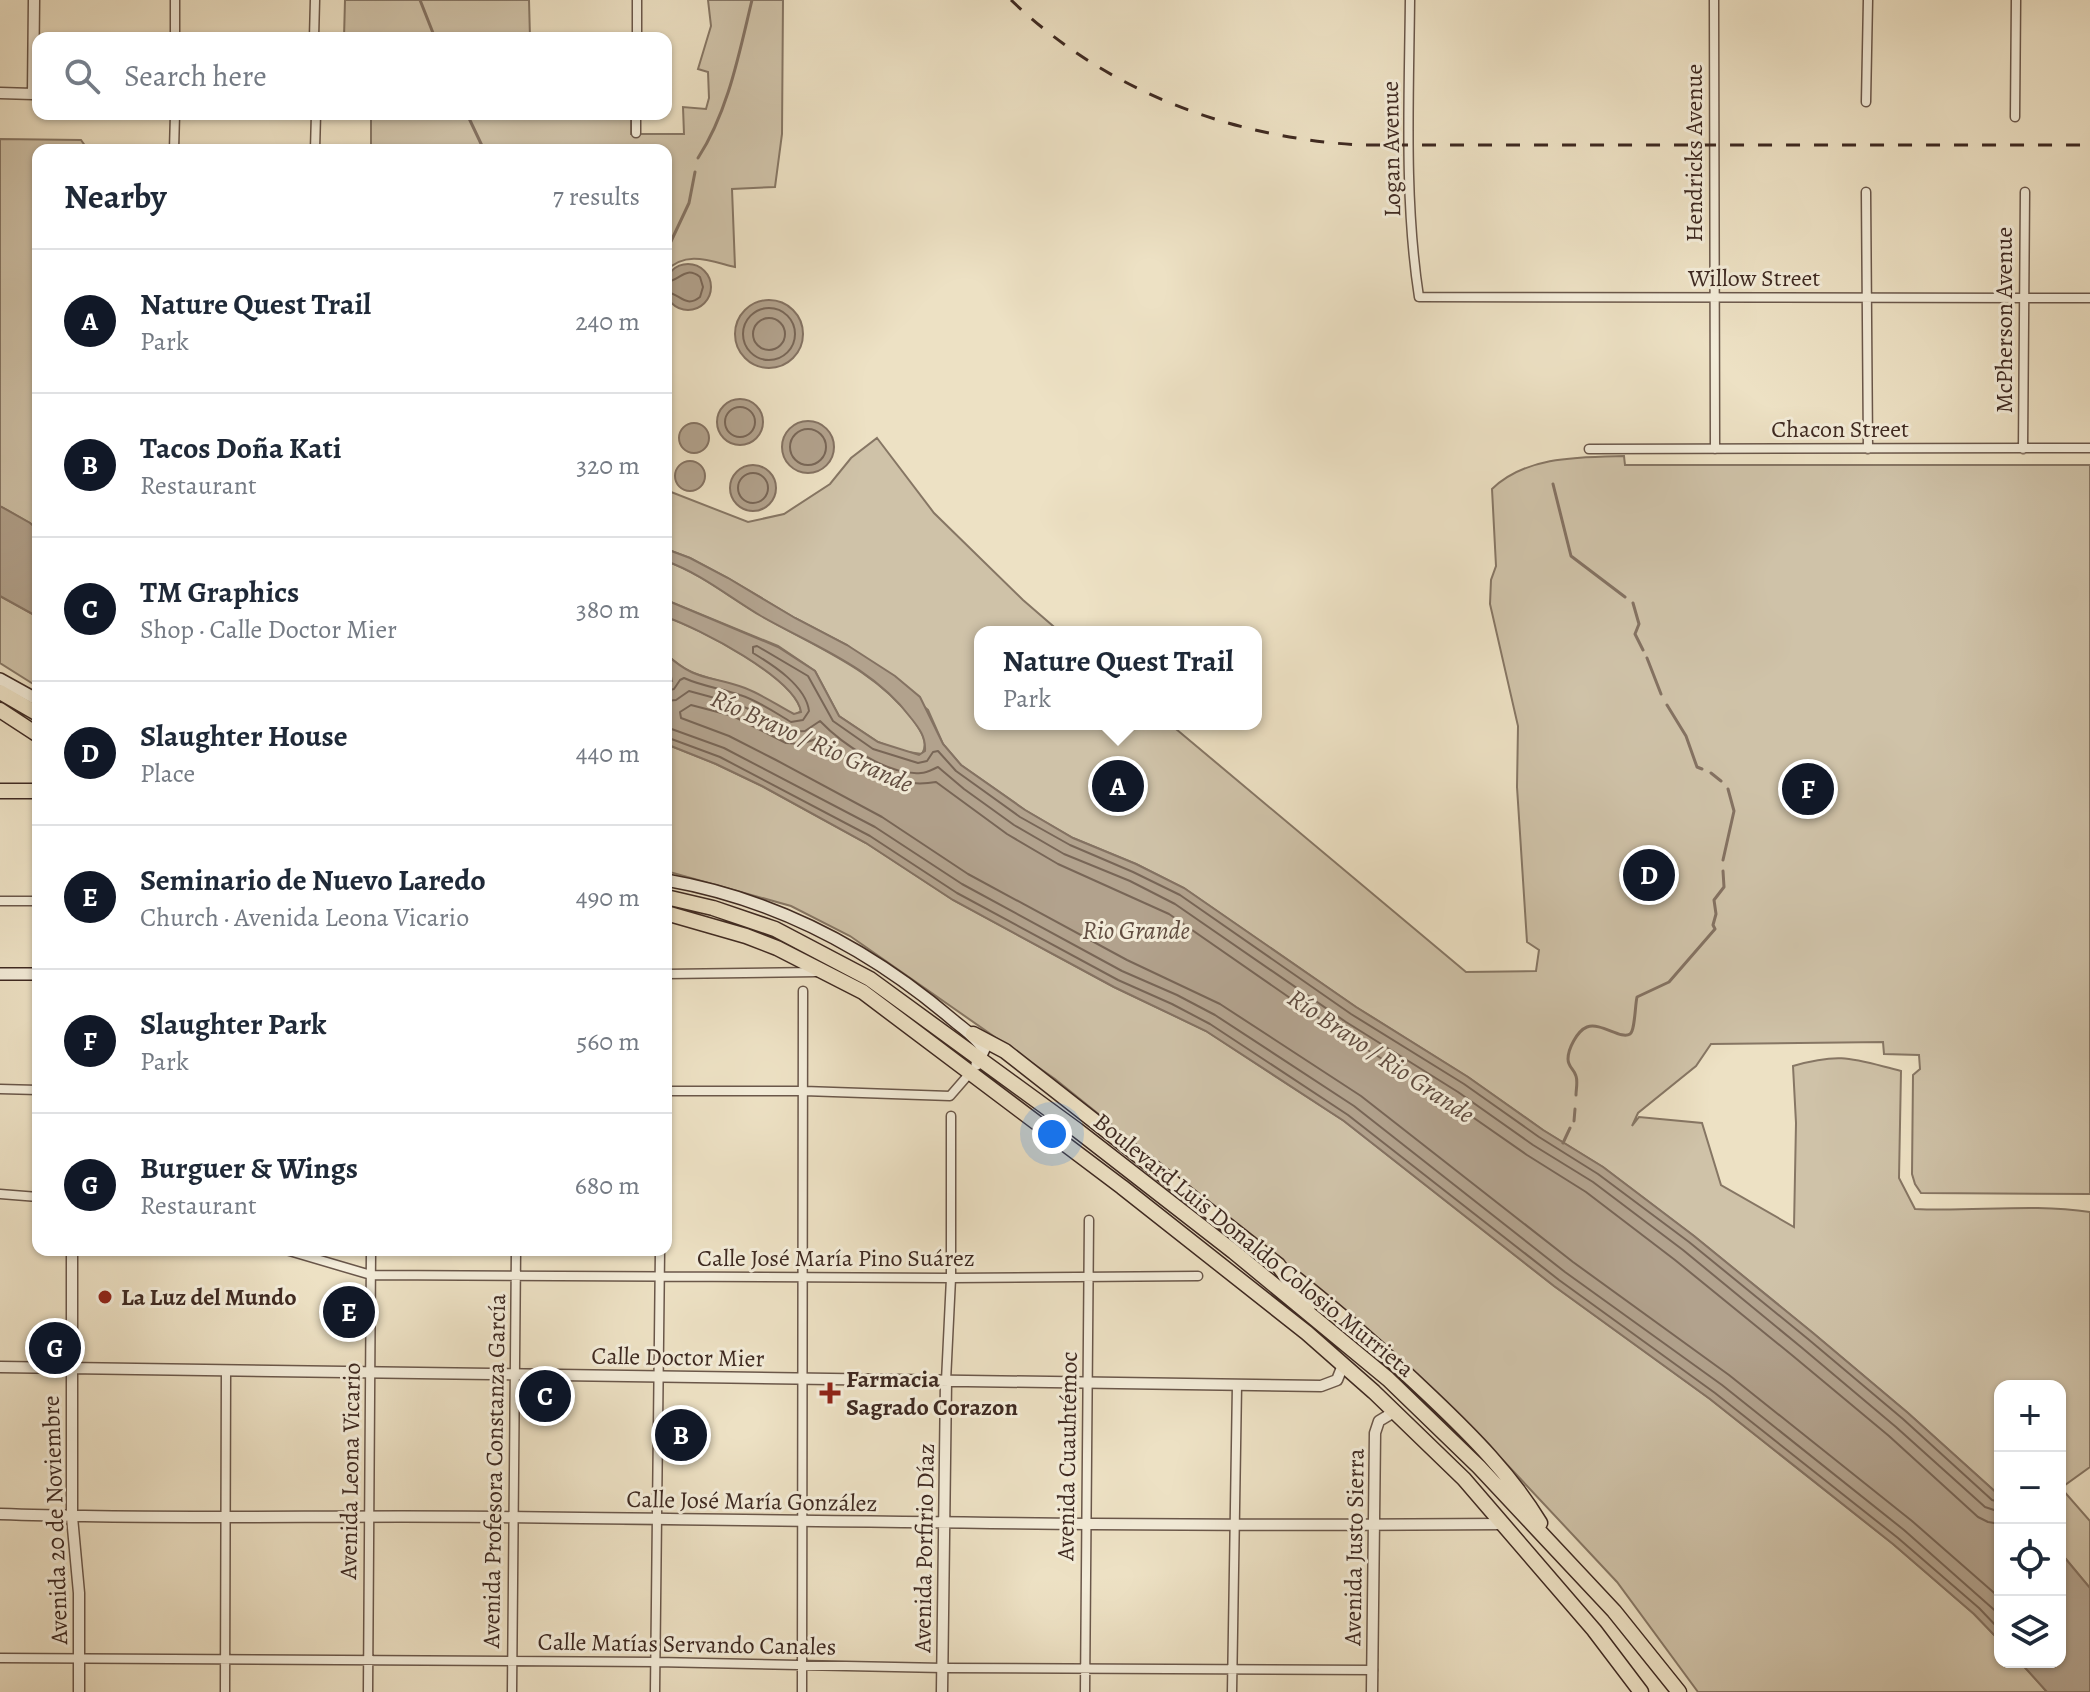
<!DOCTYPE html>
<html lang="en">
<head>
<meta charset="utf-8">
<style>
	:root { --surface:#fff; --page:#f2f2f3; --text:#1f2937; --muted:#747a83; --line:#e0e1e3; --accent:#111827 }
	body { margin:0; font-family:Alegreya,serif; background:var(--page); color:var(--text) }
	.controls { position:absolute; right:24px; bottom:24px; display:grid; overflow:hidden; border-radius:16px; box-shadow:0 2px 6px #0004 }
	.controls button { width:72px; height:72px; display:grid; place-items:center; padding:0; border:0; border-bottom:2px solid var(--line); background:var(--surface); color:var(--text); font:40px sans-serif }
	.you { position:absolute; left:1052px; top:1134px; width:28px; height:28px; margin:-20px; border:6px solid #fff; border-radius:50%; background:#1a73e8; box-shadow:0 0 0 12px #1a73e833 }
	.badge { display:grid; place-items:center; width:52px; height:52px; border-radius:50%; background:var(--accent); color:#fff; font-size:26px; font-weight:700 }
	.pin { position:absolute; translate:-50% -50%; border:4px solid #fff; box-shadow:0 2px 8px #0006 }
	.popup { position:absolute; left:974px; top:626px; width:288px; height:104px; box-sizing:border-box; display:grid; place-content:center; border-radius:16px; background:var(--surface); filter:drop-shadow(0 2px 6px #0005); font-size:26px; white-space:nowrap; color:var(--muted) }
	.popup b { font-size:30px; color:var(--text) }
	.popup::after { content:''; position:absolute; left:50%; top:100%; margin-left:-16px; border:16px solid transparent; border-top-color:var(--surface) }
	.list { margin:0; padding:0; list-style:none }
	h2 { display:flex; justify-content:space-between; align-items:center; height:104px; margin:0; padding:0 32px; font-size:34px }
	h2 small { font-size:26px; font-weight:400; color:var(--muted) }
	.list li { display:grid; grid-template-columns:52px 1fr auto; gap:24px; align-items:center; box-sizing:border-box; height:144px; padding:0 32px; border-top:2px solid var(--line) }
	.list b { display:block; font-size:30px; white-space:nowrap }
	.list p { margin:0; font-size:26px; white-space:nowrap; color:var(--muted) }
	.list em { font-size:26px; font-style:normal; color:var(--muted) }
	.icon { flex:none; width:44px; height:44px; fill:none; stroke:currentColor; stroke-width:2; stroke-linecap:round; stroke-linejoin:round }
	.map { position:relative; flex:none; width:2090px; height:1692px; overflow:hidden }
	.search { position:absolute; background:var(--surface); box-shadow:0 2px 6px #0004; left:32px; top:32px; width:640px; height:88px; display:flex; align-items:center; gap:20px; box-sizing:border-box; padding:0 28px; border-radius:16px; color:var(--muted); font-size:30px }
	.panel { position:absolute; background:var(--surface); box-shadow:0 2px 6px #0004; left:32px; top:144px; width:640px; height:1112px; border-radius:16px }
	.map>svg:first-child { display:block }
	.green { fill:#cfc2a8; stroke:#867664; stroke-width:2 }
	.water { fill:#b2a28d; stroke:#847262; stroke-width:2 }
	.lines { fill:none; stroke-linecap:round; stroke-linejoin:round }
	.shore { stroke:#786657; stroke-width:2 }
	.stream { stroke:#847262; stroke-width:3 }
	.minor-casing { stroke:#6a574a; stroke-width:11 }
	.tertiary-casing { stroke:#6a574a; stroke-width:13 }
	.secondary-casing { stroke:#3e2921; stroke-width:14 }
	.trunk-casing { stroke:#3e2921; stroke-width:17 }
	.minor { stroke:#f3ecd9; stroke-width:8 }
	.tertiary { stroke:#f3ecd9; stroke-width:10 }
	.secondary { stroke:#f3ecd9; stroke-width:11 }
	.trunk { stroke:#ede1c4; stroke-width:14 }
	.rail { stroke:#3e2921; stroke-width:3; stroke-dasharray:14 14; stroke-linecap:butt }
	.poi-dot { fill:#8f2418; stroke:#f3ecd9; stroke-width:3 }
	.labels { text-anchor:middle; dominant-baseline:central; stroke-width:6; stroke-linejoin:round; paint-order:stroke }
	.street-label { font-size:24px; fill:#3e2921; stroke:#f3ecd9 }
	.poi-label { font-size:24px; font-weight:bold; fill:#3e2921; stroke:#f3ecd9; text-anchor:start }
	.water-label { font-size:26px; font-style:italic; fill:#614d41; stroke:#f3ecd9 }
</style>
</head>
<body>
<div class="map">
<svg width="2090" height="1692" viewBox="0 0 2090 1692">
	<rect width="100%" height="100%" fill="#ede1c4"/>
	<filter id="stains"><feTurbulence type="fractalNoise" baseFrequency=".0025" numOctaves="4"/><feColorMatrix values="0 0 0 0 .2 0 0 0 0 .09 0 0 0 0 .02 0 0 0 .5 -.17"/></filter>
	<radialGradient id="worn" r=".72"><stop offset=".6" stop-color="#630" stop-opacity="0"/><stop offset="1" stop-color="#630" stop-opacity=".3"/></radialGradient>
	<path class="green" d="M345,0H529L530,38H344Z
		M708,0H783L782,134L775,187L732,189L735,267C710,261 686,250 666,271V150H371V114H631V134H684L683,107L706,109L709,98L708,72L698,69L711,26Z
		M0,139L81,140L88,150H38V530L30,523L0,506Z
		M877,438L934,513L1023,600L1060,632H980V724H1170L1466,972L1536,971L1539,950L1527,942L1517,787L1518,726L1490,604L1491,580L1496,566L1492,489C1526,456 1579,457 1624,456L1625,465H2090V1194L1921,1193L1915,1184L1912,1174L1913,1075L1920,1069L1919,1055L1884,1054L1883,1042L1711,1044L1696,1066L1638,1113L1632,1126L1639,1117L1702,1123L1721,1185L1794,1227L1796,1123L1793,1066C1842,1052 1853,1059 1901,1071L1899,1178L1915,1209C1973,1212 2032,1203 2090,1212V1467L2061,1488L2090,1521V1588L2060,1552V1386H2000V1496L1908,1413L1813,1333L1694,1236L1603,1167L1543,1130L1468,1077L1356,1007L1184,888L1136,864L1073,838L1025,810L961,765L943,744L928,710L847,645L795,618L728,578L690,558L666,549V490L748,522L784,514L830,484L851,458Z
		M666,561C702,574 730,598 762,616C817,648 875,669 914,721C921,731 929,742 922,754L901,751L878,742L839,716L815,671L778,646L666,600Z
		M0,596L38,617V687L0,663Z
		M666,617C699,628 794,677 801,711L794,715C775,704 745,687 723,682C696,674 688,674 666,654Z
		M666,744L716,764L762,786L866,843L953,900L1114,987L1206,1031L1344,1121L1554,1286L1710,1399L1893,1544L1974,1614L2000,1641V1662H2020L2047,1692H1698L1617,1582L1499,1456L1382,1342L1055,1079L850,936L791,906L666,871Z"/>
	<path class="water" d="M665 287a23 23 0 1 1 46 0a23 23 0 1 1-46 0Z
		M735 334a34 34 0 1 1 68 0a34 34 0 1 1-68 0Z
		M717 422a23 23 0 1 1 46 0a23 23 0 1 1-46 0Z
		M782 447a26 26 0 1 1 52 0a26 26 0 1 1-52 0Z
		M679 438a15 15 0 1 1 30 0a15 15 0 1 1-30 0Z
		M675 476a15 15 0 1 1 30 0a15 15 0 1 1-30 0Z
		M730 488a23 23 0 1 1 46 0a23 23 0 1 1-46 0Z
		M0,506L30,523L38,530V617L0,596Z
		M666,549L690,558L728,578L795,618L847,645L895,676L920,697L943,744L961,765L1025,810L1073,838L1136,864L1184,888L1356,1007L1468,1077L1543,1130L1603,1167L1694,1236L1813,1333L1908,1413L2000,1496V1641L1974,1614L1893,1544L1710,1399L1554,1286L1344,1121L1206,1031L1114,987L953,900L866,843L762,786L716,764L666,744V683L672,681C670,670 666,664 666,654C696,682 710,675 745,688C763,695 777,705 794,714L801,712C796,678 698,628 666,617V600L778,647L815,671L839,716L878,742L919,755L925,751C926,737 919,728 911,718C873,667 814,646 761,616C729,597 702,574 666,561Z
		M2060,1552L2090,1588V1692H2047L2020,1662H2060Z"/>
	<g class="lines">
		<path class="shore" d="M666,282C680,281 685,265 700,277L703,287L700,297C685,309 680,293 666,292
			M743 334a26 26 0 1 1 52 0a26 26 0 1 1-52 0Z
			M753 334a16 16 0 1 1 32 0a16 16 0 1 1-32 0Z
			M725 422a15 15 0 1 1 30 0a15 15 0 1 1-30 0Z
			M790 447a18 18 0 1 1 36 0a18 18 0 1 1-36 0Z
			M738 488a15 15 0 1 1 30 0a15 15 0 1 1-30 0Z
			M666,691L674,689L680,680L684,678C704,687 721,688 740,695C759,701 774,712 791,722L803,720L809,711C806,686 773,665 753,653V647L757,646L808,676L833,721L873,749L918,763L927,761L933,752L938,751L956,771L1020,817L1070,845L1133,872L1180,895L1351,1014L1464,1084L1539,1137L1598,1174L1689,1242L1808,1339L1903,1419L1992,1500L2000,1502
			M666,701L676,700L689,691L737,704L765,716L790,732L805,731L820,721C841,743 888,776 921,773C927,773 933,769 938,767L964,789L1014,825L1064,854L1130,881L1175,904L1346,1022L1458,1092L1533,1145L1593,1182L1683,1250L1801,1347L1896,1427L1985,1507L2000,1512
			M666,727L724,748L875,827L962,884L1122,971L1177,995L1215,1015L1354,1106L1565,1272L1722,1385L1904,1530L2000,1615
			M666,737L720,757L870,836L957,893L1118,980L1172,1004L1210,1024L1348,1115L1559,1280L1715,1393L1898,1538L1979,1608L2000,1630
			M2000,1524L1988,1522L1978,1517L1889,1436L1793,1356L1675,1260L1586,1192L1527,1155L1451,1102L1339,1032L1169,914L1058,864L1007,834L936,782C890,790 855,763 819,738L801,744L786,743L733,716L691,705L680,712L681,718L729,736L776,760L882,817L968,874L1127,960L1220,1004L1361,1096L1573,1262L1729,1375L1912,1521L2000,1598"/>
		<path class="stream" d="M420,0L435,38
			M467,114L484,150
			M698,158C728,112 739,54 752,0
			M666,252L689,203L695,172
			M1553,484L1571,556L1625,597
			M1633,603L1639,624L1635,634L1643,650
			M1647,658L1661,694
			M1667,705L1686,736L1697,767L1702,769
			M1711,773L1721,781
			M1723,860L1734,811L1728,789
			M1576,1095C1576,1089 1578,1082 1576,1076C1574,1069 1568,1067 1568,1059C1568,1049 1577,1031 1587,1027C1601,1022 1621,1040 1630,1034C1635,1031 1635,1005 1637,997L1669,982L1715,929L1713,925L1716,914L1714,900L1724,887L1723,871
			M1574,1121L1575,1109
			M1563,1143L1570,1128"/>
		<defs>
			<path id="minor" d="M175,0V38
				M1410,0C1409,98 1404,200 1419,297L2090,298
				M1714,0L1715,449
				M314,38L315,0
				M637,38V0
				M1866,102L1868,0
				M2015,117L2016,0
				M636,133V114
				M174,150L175,114
				M315,150L316,114
				M1866,192L1868,449
				M1589,449L2090,448
				M2023,449L2025,192
				M0,901H38
				M666,974L817,972
				M0,1089L38,1090
				M666,1091H804L950,1096L970,1073
				M0,1194L38,1197
				M286,1250L371,1275L951,1278L1198,1276
				M946,1381L951,1278V1116
				M0,1658L656,1662L943,1668L1373,1670
				M225,1692L226,1371
				M368,1692L371,1250
				M512,1692L516,1250
				M655,1692L660,1250
				M802,1692L803,991
				M1085,1692L1089,1220
				M1232,1692L1237,1385"/>
			<path id="tertiary" d="M0,93L33,94L34,0
				M72,1250V1517L79,1593V1692
				M0,1367L1321,1386L1337,1380L1343,1365
				M0,1514C166,1520 332,1515 499,1517C834,1521 1168,1527 1503,1524
				M942,1692L946,1381
				M1372,1692L1375,1433L1379,1421L1394,1412"/>
			<path id="secondary" d="M0,679L38,700
				M666,880C775,899 870,949 953,1020C966,1031 974,1035 984,1049L977,1064
				M0,974H38"/>
			<path id="trunk" d="M0,692L38,714
				M0,710L38,735
				M0,791H38
				M666,897L713,908L775,929L870,979L1077,1130L1234,1252L1388,1379L1479,1467L1614,1611L1679,1692
				M666,913L746,936L777,948L863,992L1122,1187L1307,1333L1374,1392L1464,1479L1594,1630L1641,1692
				M973,1034L1005,1051L1278,1265L1308,1305
				M1296,1279C1343,1316 1388,1356 1431,1397C1472,1436 1511,1475 1540,1523"/>
		</defs>
		<use href="#minor" class="minor-casing"/>
		<use href="#tertiary" class="tertiary-casing"/>
		<use href="#secondary" class="secondary-casing"/>
		<use href="#trunk" class="trunk-casing"/>
		<use href="#minor" class="minor"/>
		<use href="#tertiary" class="tertiary"/>
		<use href="#secondary" class="secondary"/>
		<use href="#trunk" class="trunk"/>
		<path class="rail" d="M1011,0C1106,91 1229,137 1359,145H2090"/>
	</g>
	<g class="poi-dot">
		<circle cx="105" cy="1297" r="8"/>
		<path d="M826 1381h8v8h8v8h-8v8h-8v-8h-8v-8h8z"/>
	</g>
	<g class="labels">
		<g class="street-label">
			<text transform="translate(1391 149) rotate(-91)">Logan Avenue</text>
			<text transform="translate(1694 153) rotate(-90)">Hendricks Avenue</text>
			<text x="1754" y="278">Willow Street</text>
			<text transform="translate(2004 320) rotate(-90)">McPherson Avenue</text>
			<text x="1840" y="429">Chacon Street</text>
			<text transform="translate(1254 1245) rotate(39)">Boulevard Luis Donaldo Colosio Murrieta</text>
			<text x="836" y="1258">Calle José María Pino Suárez</text>
			<text transform="translate(678 1357) rotate(1)">Calle Doctor Mier</text>
			<text transform="translate(1067 1456) rotate(-89)">Avenida Cuauhtémoc</text>
			<text transform="translate(350 1471) rotate(-89)">Avenida Leona Vicario</text>
			<text transform="translate(494 1471) rotate(-89)">Avenida Profesora Constanza García</text>
			<text transform="translate(752 1501) rotate(1)">Calle José María González</text>
			<text transform="translate(55 1520) rotate(-92)">Avenida 20 de Noviembre</text>
			<text transform="translate(1354 1547) rotate(-89)">Avenida Justo Sierra</text>
			<text transform="translate(924 1548) rotate(-89)">Avenida Porfirio Díaz</text>
			<text transform="translate(687 1644) rotate(1)">Calle Matías Servando Canales</text>
		</g>
		<g class="poi-label">
			<text x="121" y="1297">La Luz del Mundo</text>
			<text x="846" y="1379">Farmacia<tspan x="846" dy="28">Sagrado Corazon</tspan></text>
		</g>
		<g class="water-label">
			<text transform="translate(812 741) rotate(24)">Río Bravo / Rio Grande</text>
			<text x="1136" y="930">Rio Grande</text>
			<text transform="translate(1381 1056) rotate(34)">Río Bravo / Rio Grande</text>
		</g>
	</g>
	<rect width="100%" height="100%" filter="url(#stains)"/>
	<rect width="100%" height="100%" fill="url(#worn)"/>
</svg>
<div class="controls">
<button>+</button>
<button>−</button>
<button><svg class="icon" aria-label="locate" viewBox="0 0 24 24"><circle cx="12" cy="12" r="6"/><path d="M12 2v4M12 18v4M2 12h4M18 12h4"/></svg></button>
<button><svg class="icon" aria-label="layers" viewBox="0 0 24 24"><path d="M12 4l9 5-9 5-9-5zM3 14l9 5 9-5"/></svg></button>
</div>
<div class="you"></div>
<div class="pin badge" style="left:1118px;top:786px">A</div>
<div class="popup"><b>Nature Quest Trail</b>Park</div>
<div class="pin badge" style="left:681px;top:1435px">B</div>
<div class="pin badge" style="left:545px;top:1396px">C</div>
<div class="pin badge" style="left:1649px;top:875px">D</div>
<div class="pin badge" style="left:349px;top:1312px">E</div>
<div class="pin badge" style="left:1808px;top:789px">F</div>
<div class="pin badge" style="left:55px;top:1348px">G</div>
<div class="search"><svg class="icon" aria-label="search" viewBox="0 0 24 24"><circle cx="10" cy="10" r="6"/><path d="M15 15l6 6"/></svg>Search here</div>
<section class="panel">
<h2>Nearby<small>7 results</small></h2>
<ul class="list">
<li><span class="badge">A</span><div><b>Nature Quest Trail</b><p>Park</p></div><em>240 m</em></li>
<li><span class="badge">B</span><div><b>Tacos Doña Kati</b><p>Restaurant</p></div><em>320 m</em></li>
<li><span class="badge">C</span><div><b>TM Graphics</b><p>Shop · Calle Doctor Mier</p></div><em>380 m</em></li>
<li><span class="badge">D</span><div><b>Slaughter House</b><p>Place</p></div><em>440 m</em></li>
<li><span class="badge">E</span><div><b>Seminario de Nuevo Laredo</b><p>Church · Avenida Leona Vicario</p></div><em>490 m</em></li>
<li><span class="badge">F</span><div><b>Slaughter Park</b><p>Park</p></div><em>560 m</em></li>
<li><span class="badge">G</span><div><b>Burguer &amp; Wings</b><p>Restaurant</p></div><em>680 m</em></li>
</ul>
</section>
</div>
</body>
</html>
